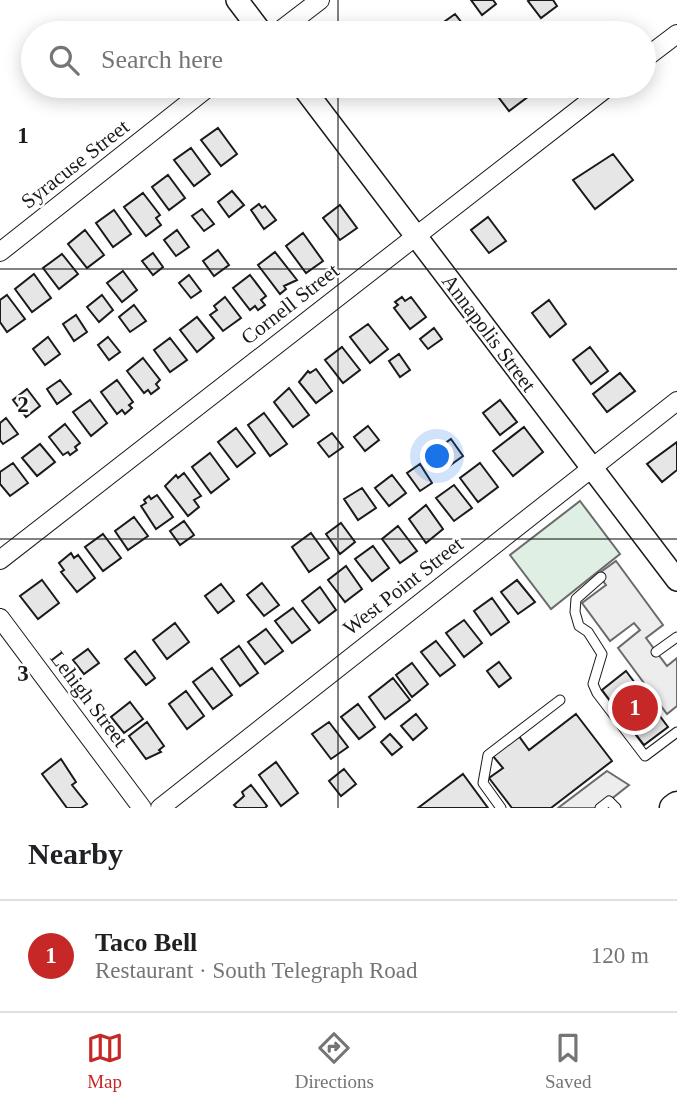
<!DOCTYPE html>
<html lang="en">
<head>
<meta charset="utf-8">
<style>
	:root { --surface:#fff; --page:#f6f6f6; --text:#202124; --muted:#757577; --line:#e0e0e0; --accent:#c62828 }
	body { margin:0; font-family:"Times New Roman",serif; background:var(--page); color:var(--text) }
	.you { position:absolute; left:438px; top:457px; width:24px; height:24px; margin:-18px; border:5px solid #fff; border-radius:50%; background:#1a73e8; box-shadow:0 0 0 10px #1a73e833 }
	.badge { display:grid; place-items:center; width:46px; height:46px; border-radius:50%; background:var(--accent); color:#fff; font-size:23px; font-weight:700 }
	.pin { position:absolute; translate:-50% -50%; border:4px solid #fff; box-shadow:0 2px 7px #0006 }
	.list { margin:0; padding:0; list-style:none }
	h2 { display:flex; justify-content:space-between; align-items:center; height:91px; margin:0; padding:0 28px; font-size:30px }
	h2 small { font-size:23px; font-weight:400; color:var(--muted) }
	.list li { display:grid; grid-template-columns:46px 1fr auto; gap:21px; align-items:center; box-sizing:border-box; height:112px; padding:0 28px; border-top:2px solid var(--line) }
	.list b { display:block; font-size:26px; white-space:nowrap }
	.list p { margin:0; font-size:23px; white-space:nowrap; color:var(--muted) }
	.list em { font-size:23px; font-style:normal; color:var(--muted) }
	.icon { flex:none; width:38px; height:38px; fill:none; stroke:currentColor; stroke-width:2; stroke-linecap:round; stroke-linejoin:round }
	.map { position:relative; flex:none; width:677px; height:808px; overflow:hidden }
	.search { position:absolute; background:var(--surface); box-shadow:0 4px 18px #0003; left:21px; right:21px; top:21px; height:77px; display:flex; align-items:center; gap:18px; box-sizing:border-box; padding:0 24px; border-radius:38px; color:var(--muted); font-size:26px }
	.sheet { height:203px; background:var(--surface) }
	nav { display:flex; justify-content:space-around; align-items:center; box-sizing:border-box; height:98px; border-top:2px solid var(--line); background:var(--surface); font-size:19px; color:var(--muted) }
	nav a { display:grid; justify-items:center; gap:4px }
	nav .on { color:var(--accent) }
	.map>svg:first-child { display:block }
	.green { fill:#e0efe3; stroke:#6a6a6a; stroke-width:2 }
	.parking { fill:#ededed; stroke:#6a6a6a; stroke-width:2 }
	.building { fill:#e6e6e6; stroke:#1a1a1a; stroke-width:2 }
	.lines { fill:none; stroke-linecap:round; stroke-linejoin:round }
	.service-casing { stroke:#1a1a1a; stroke-width:11 }
	.minor-casing { stroke:#1a1a1a; stroke-width:20 }
	.tertiary-casing { stroke:#1a1a1a; stroke-width:24 }
	.primary-casing { stroke:#1a1a1a; stroke-width:29 }
	.service { stroke:#fff; stroke-width:9 }
	.minor { stroke:#fff; stroke-width:18 }
	.tertiary { stroke:#fff; stroke-width:21 }
	.primary { stroke:#fff; stroke-width:26 }
	.grid { fill:none; stroke:#1a1a1a; stroke-width:2; stroke-opacity:0.55 }
	.labels { text-anchor:middle; dominant-baseline:central; stroke-width:5; stroke-linejoin:round; paint-order:stroke }
	.street-label { font-size:21px; fill:#1a1a1a; stroke:#fff }
	.grid-label { font-size:23px; text-anchor:middle; font-weight:bold; fill:#1a1a1a; stroke:#fff; stroke-width:5; stroke-linejoin:round; paint-order:stroke }
</style>
</head>
<body>
<div class="map">
<svg width="677" height="808" viewBox="0 0 677 808">
	<rect width="100%" height="100%" fill="#fff"/>
	<path class="green" d="M580,501L620,554L551,609L510,555Z"/>
	<path class="parking" d="M616,561L663,625L646,638L667,666L677,658V706L667,714L618,648L640,630L634,623L610,641L582,603L606,585L598,574Z
		M607,771L629,785L600,808H558Z"/>
	<path class="building" d="M471,0H493L496,4L482,15Z
		M530,0H553L557,6L541,18L528,1Z
		M455,14L466,28L460,33H448L441,24Z
		M490,86H522L529,96L509,111Z
		M218,128L237,154L221,166L201,140Z
		M191,148L210,174L194,186L174,160Z
		M613,154L633,180L595,209L573,180Z
		M168,175L185,198L169,210L152,187Z
		M232,191L244,205L229,217L218,202Z
		M143,193L160,215L156,218L161,225L146,236L124,207Z
		M259,204L262,208L265,206L276,220L264,229L251,210Z
		M340,205L357,228L340,240L323,218Z
		M202,209L214,224L204,231L192,216Z
		M114,210L131,234L113,247L96,223Z
		M488,217L506,241L489,253L471,230Z
		M85,230L104,255L87,268L68,244Z
		M177,230L189,247L176,256L164,240Z
		M303,233L323,261L306,273L286,246Z
		M218,250L229,265L214,276L203,261Z
		M275,252L297,280L284,286L286,289L280,294L258,265Z
		M153,253L163,267L153,275L142,261Z
		M62,254L78,274L59,289L43,268Z
		M123,271L137,290L122,302L107,283Z
		M34,274L51,298L32,312L15,289Z
		M189,275L201,291L191,298L179,283Z
		M250,275L266,296L261,300L265,305L258,310L255,306L250,310L233,288Z
		M7,295L25,319L7,332L0,322V300Z
		M102,295L113,310L99,322L87,307Z
		M225,297L241,318L223,331L210,315L217,310L214,306Z
		M402,297L405,301L411,297L426,317L410,329L394,308L398,305L395,302Z
		M549,300L566,324L550,337L532,313Z
		M134,305L146,321L130,332L119,317Z
		M76,315L87,332L74,341L63,324Z
		M197,317L214,338L197,352L180,330Z
		M368,324L388,349L370,363L350,337Z
		M434,328L442,339L428,349L420,339Z
		M48,337L60,354L45,365L33,349Z
		M108,337L120,352L109,360L98,345Z
		M170,338L187,360L170,372L154,350Z
		M342,347L360,370L343,383L325,360Z
		M590,347L608,371L591,384L573,360Z
		M399,354L410,370L400,377L389,361Z
		M143,358L160,380L156,384L159,388L151,394L148,390L144,393L127,371Z
		M316,369L332,391L316,403L299,382L308,371L310,373Z
		M620,373L635,391L607,412L593,394Z
		M60,380L71,394L57,404L47,389Z
		M117,380L133,402L129,405L132,408L125,414L122,410L117,414L101,392Z
		M289,388L309,415L293,427L274,402Z
		M27,389L40,406L26,417L13,400Z
		M90,400L107,423L91,436L73,412Z
		M500,400L517,422L500,435L483,413Z
		M264,413L287,444L270,456L248,425Z
		M6,418L18,434L3,444L0,440V423Z
		M65,424L80,443L75,447L77,450L70,455L68,452L63,455L49,437Z
		M368,426L379,440L365,451L354,437Z
		M524,427L543,452L513,476L493,451Z
		M236,428L255,453L237,467L218,442Z
		M332,433L343,447L329,457L318,443Z
		M451,439L463,456L445,469L433,452Z
		M677,442V470L662,482L647,464Z
		M40,444L55,462L37,476L22,458Z
		M210,453L229,479L211,493L192,467Z
		M13,463L28,483L10,496L0,484V472Z
		M480,463L498,487L478,502L460,478Z
		M420,464L432,483L420,491L407,473Z
		M184,473L201,496L194,500L199,507L188,516L165,486L176,475L178,478Z
		M392,475L406,493L389,506L375,488Z
		M454,485L472,508L454,521L436,498Z
		M362,488L376,508L358,520L344,499Z
		M157,495L173,517L156,529L141,506L146,503L144,500L149,496L151,499Z
		M426,505L443,529L426,543L409,519Z
		M134,517L148,536L128,550L115,531Z
		M184,521L194,535L180,545L170,531Z
		M341,523L355,542L340,554L326,534Z
		M398,526L417,551L400,563L382,539Z
		M311,533L329,558L309,572L292,547Z
		M103,534L121,558L103,571L85,547Z
		M373,546L389,568L372,581L355,559Z
		M71,553L74,558L78,555L95,578L77,592L61,572L64,570L59,563Z
		M346,566L362,589L345,602L328,580Z
		M42,580L59,603L38,619L20,596Z
		M517,580L535,602L518,614L501,592Z
		M262,583L279,605L264,616L247,595Z
		M221,584L234,601L218,613L205,596Z
		M320,587L336,610L319,623L302,601Z
		M492,598L509,622L491,635L474,611Z
		M293,608L310,630L292,643L275,621Z
		M464,620L482,643L464,657L446,633Z
		M175,623L189,642L167,659L153,640Z
		M266,629L283,651L265,664L248,642Z
		M436,641L455,665L440,676L421,652Z
		M239,646L258,673L240,686L221,659Z
		M88,649L99,663L84,674L73,660Z
		M135,651L155,678L146,685L125,659Z
		M499,662L511,678L499,687L487,671Z
		M412,663L428,684L412,697L396,675Z
		M212,668L232,695L213,709L193,682Z
		M626,671L668,727L644,745L602,690Z
		M393,678L410,700L385,719L369,697Z
		M186,691L204,716L187,729L169,704Z
		M130,702L143,719L124,733L111,717Z
		M358,704L375,727L359,739L341,717Z
		M416,714L427,728L413,740L401,726Z
		M576,714L612,761L551,808H512L489,778L503,768L492,755L518,735L529,750Z
		M147,722L164,746L159,750L161,752L146,759L129,736Z
		M329,722L348,747L331,759L312,734Z
		M390,734L402,747L392,755L381,742Z
		M61,759L76,782L72,785L87,804L81,808H67L42,774Z
		M276,762L298,793L281,806L259,775Z
		M344,769L356,784L341,796L329,781Z
		M463,774L488,808H418Z
		M251,785L267,806L265,808H237L234,805L244,796L242,792Z"/>
	<g class="lines">
		<defs>
			<path id="service" d="M601,577L576,599L575,612L579,626L588,632L602,654L593,684L597,693L645,756L677,732
				M656,652L677,637
				M501,808L483,783L488,755L560,700
				M600,808L609,801L616,808"/>
			<path id="minor" d="M277,33L320,0
				M644,59L677,34
				M0,252L210,86
				M0,560L609,86
				M0,618L142,808
				M160,808L677,401"/>
			<path id="tertiary" d="M237,0L262,33
				M302,86L677,580"/>
			<path id="primary" d="M673,808L677,805"/>
		</defs>
		<use href="#service" class="service-casing"/>
		<use href="#minor" class="minor-casing"/>
		<use href="#tertiary" class="tertiary-casing"/>
		<use href="#primary" class="primary-casing"/>
		<use href="#service" class="service"/>
		<use href="#minor" class="minor"/>
		<use href="#tertiary" class="tertiary"/>
		<use href="#primary" class="primary"/>
	</g>
	<path class="grid" d="M338,0V33M338,86V808M0,269H677M0,539H677"/>
	<g class="labels">
		<g class="street-label">
			<text transform="translate(75 164) rotate(-38)">Syracuse Street</text>
			<text transform="translate(290 304) rotate(-38)">Cornell Street</text>
			<text transform="translate(489 333) rotate(53)">Annapolis Street</text>
			<text transform="translate(403 586) rotate(-38)">West Point Street</text>
			<text transform="translate(89 699) rotate(53)">Lehigh Street</text>
		</g>
	</g>
	<g class="grid-label">
		<text x="23" y="143">1</text>
		<text x="23" y="412">2</text>
		<text x="23" y="681">3</text>
	</g>
</svg>
<div class="you"></div>
<div class="pin badge" style="left:635px;top:708px">1</div>
<div class="search"><svg class="icon" aria-label="search" viewBox="0 0 24 24"><circle cx="10" cy="10" r="6"/><path d="M15 15l6 6"/></svg>Search here</div>
</div>
<section class="sheet">
<h2>Nearby<small></small></h2>
<ul class="list">
<li><span class="badge">1</span><div><b>Taco Bell</b><p>Restaurant · South Telegraph Road</p></div><em>120 m</em></li>
</ul>
</section>
<nav>
<a class="on"><svg class="icon" aria-label="map" viewBox="0 0 24 24"><path d="M3 6l6-2 6 2 6-2v14l-6 2-6-2-6 2zM9 4v14M15 6v14"/></svg>Map</a>
<a><svg class="icon" aria-label="directions" viewBox="0 0 24 24"><path d="M12 3l9 9-9 9-9-9zM9 14v-3h6M13 9l2 2-2 2"/></svg>Directions</a>
<a><svg class="icon" aria-label="saved" viewBox="0 0 24 24"><path d="M7 4h10v16l-5-4-5 4z"/></svg>Saved</a>
</nav>
</body>
</html>
